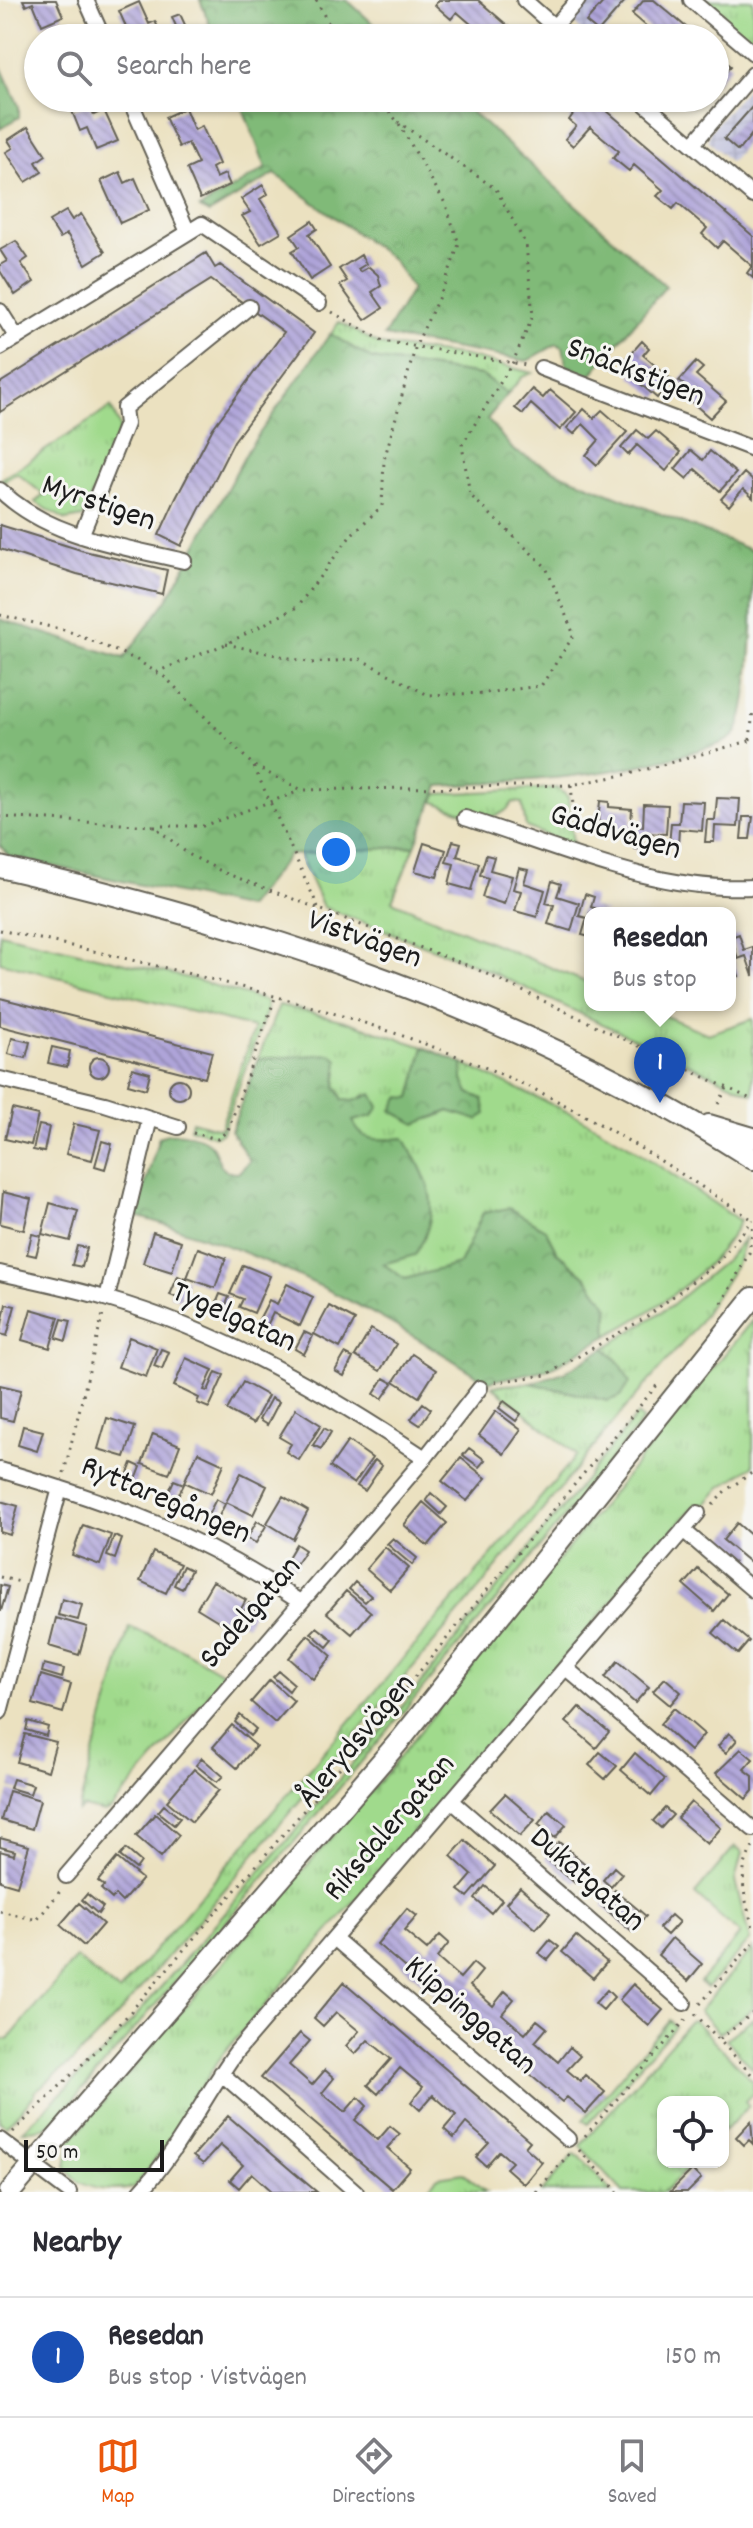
<!DOCTYPE html>
<html lang="en">
<head>
<meta charset="utf-8">
<style>
	:root { --surface:#fff; --page:#f7f7f7; --text:#2b2b33; --muted:#7c7c81; --line:#e1e1e2; --accent:#ea580c }
	body { margin:0; font-family:Dekko,sans-serif; background:var(--page); color:var(--text) }
	.controls { position:absolute; right:24px; bottom:24px; display:grid; overflow:hidden; border-radius:16px; box-shadow:0 2px 6px #0004 }
	.controls button { width:72px; height:72px; display:grid; place-items:center; padding:0; border:0; border-bottom:2px solid var(--line); background:var(--surface); color:var(--text); font:40px sans-serif }
	.scale { position:absolute; left:24px; bottom:20px; width:140px; box-sizing:border-box; padding-left:8px; border:4px solid #1c1c1c; border-top:0; font-size:22px; line-height:28px; white-space:nowrap; color:#1c1c1c; -webkit-text-stroke:6px #f6f6f2; paint-order:stroke }
	.you { position:absolute; left:336px; top:852px; width:28px; height:28px; margin:-20px; border:6px solid #fff; border-radius:50%; background:#1a73e8; box-shadow:0 0 0 12px #1a73e833 }
	.badge { display:grid; place-items:center; width:52px; height:52px; border-radius:50%; background:var(--accent); color:#fff; font-size:26px; font-weight:700 }
	.pin { position:absolute; translate:-50% -66px; filter:drop-shadow(0 2px 4px #0008) }
	.pin::after { content:''; position:absolute; top:42px; width:28px; height:24px; background:inherit; clip-path:polygon(0 0,100% 0,50% 100%) }
	.popup { position:absolute; left:584px; top:907px; width:152px; height:104px; box-sizing:border-box; display:grid; place-content:center; border-radius:16px; background:var(--surface); filter:drop-shadow(0 2px 6px #0005); font-size:26px; white-space:nowrap; color:var(--muted) }
	.popup b { font-size:30px; color:var(--text) }
	.popup::after { content:''; position:absolute; left:50%; top:100%; margin-left:-16px; border:16px solid transparent; border-top-color:var(--surface) }
	.list { margin:0; padding:0; list-style:none }
	h2 { display:flex; justify-content:space-between; align-items:center; height:104px; margin:0; padding:0 32px; font-size:34px }
	h2 small { font-size:26px; font-weight:400; color:var(--muted) }
	.list li { display:grid; grid-template-columns:52px 1fr auto; gap:24px; align-items:center; box-sizing:border-box; height:120px; padding:0 32px; border-top:2px solid var(--line) }
	.list b { display:block; font-size:30px; white-space:nowrap }
	.list p { margin:0; font-size:26px; white-space:nowrap; color:var(--muted) }
	.list em { font-size:26px; font-style:normal; color:var(--muted) }
	.icon { flex:none; width:44px; height:44px; fill:none; stroke:currentColor; stroke-width:2; stroke-linecap:round; stroke-linejoin:round }
	.map { position:relative; flex:none; width:753px; height:2192px; overflow:hidden }
	.search { position:absolute; background:var(--surface); box-shadow:0 2px 6px #0004; left:24px; right:24px; top:24px; height:88px; display:flex; align-items:center; gap:20px; box-sizing:border-box; padding:0 28px; border-radius:44px; color:var(--muted); font-size:30px }
	.sheet { height:224px; background:var(--surface) }
	nav { display:flex; justify-content:space-around; align-items:center; box-sizing:border-box; height:112px; border-top:2px solid var(--line); background:var(--surface); font-size:22px; color:var(--muted) }
	nav a { display:grid; justify-items:center; gap:4px }
	nav .on { color:var(--accent) }
	.map>svg:first-child { display:block }
	.industrial { fill:url(#industrial-grid) }
	.grass { fill:url(#grass-tufts); stroke:#5e7b54; stroke-width:2 }
	.forest { fill:url(#forest-crowns); stroke:#4e6b4a; stroke-width:2 }
	.building { fill:url(#building-back-hatch) }
	.lines { fill:none; stroke-linecap:round; stroke-linejoin:round }
	.minor-casing { stroke:#646155; stroke-width:18 }
	.secondary-casing { stroke:#646155; stroke-width:24 }
	.path { stroke:#646155; stroke-width:3; stroke-dasharray:2 6; stroke-linecap:butt }
	.minor { stroke:#fff; stroke-width:14 }
	.secondary { stroke:#fff; stroke-width:20 }
	.labels { text-anchor:middle; dominant-baseline:central; stroke-width:6; stroke-linejoin:round; paint-order:stroke }
	.street-label { font-size:32px; fill:#1c1c1c; stroke:#f6f6f2 }
</style>
</head>
<body>
<div class="map">
<svg width="753" height="2192" viewBox="0 0 753 2192">
	<defs>
		<pattern id="industrial-grid" width="8" height="8" patternUnits="userSpaceOnUse" patternTransform="scale(2)"><rect width="8" height="8" fill="#c1c2dd"/><path d="M0 4h8M4 0v8" fill="none" stroke="#a5a6bd"/></pattern>
		<pattern id="grass-tufts" width="24" height="20" patternUnits="userSpaceOnUse" patternTransform="scale(2)"><rect width="24" height="20" fill="#a0da8c"/><path d="M3 7l-1-3M5 7V3M7 7l1-3M15 17l-1-3M17 17v-4M19 17l1-3" fill="none" stroke="#89ba78"/></pattern>
		<pattern id="forest-crowns" width="20" height="18" patternUnits="userSpaceOnUse" patternTransform="scale(2)"><rect width="20" height="18" fill="#80ba78"/><path d="M2 6a3 3 0 1 1 6 0M12 15a3 3 0 1 1 6 0" fill="none" stroke="#6e9f67"/></pattern>
		<pattern id="building-back-hatch" width="6" height="6" patternUnits="userSpaceOnUse" patternTransform="scale(2)"><rect width="6" height="6" fill="#afa4d9"/><path d="M-1 5l2 2M0 0l6 6M5-1l2 2" fill="none" stroke="#8e85af"/></pattern>
	</defs>
	<rect width="100%" height="100%" fill="#f6f6f2"/>
	<filter id="ink" filterUnits="userSpaceOnUse"><feTurbulence type="fractalNoise" baseFrequency=".0125" numOctaves="2"/><feDisplacementMap in="SourceGraphic" scale="16" xChannelSelector="R" yChannelSelector="G"/><feConvolveMatrix kernelMatrix="1 2 1 2 8 2 1 2 1" color-interpolation-filters="sRGB"/></filter>
	<filter id="wash" filterUnits="userSpaceOnUse"><feTurbulence type="fractalNoise" baseFrequency=".006" numOctaves="4" result="noise"/><feDisplacementMap in="SourceGraphic" scale="32" xChannelSelector="R" yChannelSelector="G"/><feGaussianBlur stdDeviation="1.8" result="paint"/><feColorMatrix in="noise" values="0 0 0 0 0 0 0 0 0 0 0 0 0 0 0 0 0 1.4 0 .05"/><feComposite in="paint" operator="in"/></filter>
	<g filter="url(#wash)">
		<rect width="100%" height="100%" fill="#ebe1c0"/>
		<path class="industrial" d="M583,0H634L600,38H587L572,20V13Z
			M753,81V135L730,162L708,140L710,131Z"/>
		<path class="grass" d="M698,0H753V48Z
			M339,322L380,345L466,356L532,373L522,377L508,394L481,375L372,359L331,334Z
			M111,407L120,428L83,517L66,520L35,502L44,495L17,473L4,481L0,480Z
			M558,788L568,797L573,846L526,827L522,803L513,802C495,831 460,810 434,802L436,794Z
			M415,846L392,901L590,984V1005H639L708,1034L753,1019V1094L476,965L323,907L299,854Z
			M0,933L192,979L266,1001L267,1010L222,1132L216,1136L190,1128L192,1121L220,1129L254,1028L0,962Z
			M279,1005L345,1021L424,1047L411,1098L392,1110C411,1124 429,1122 449,1111L477,1119L483,1099L469,1093L463,1080V1064L575,1115L627,1144L740,1221C715,1271 655,1310 607,1336L608,1306L587,1278L557,1252L545,1229L483,1213L460,1264L405,1279L382,1263L366,1139L357,1133L352,1121L365,1095L354,1102L343,1100L336,1086L338,1071L258,1059Z
			M745,1237L737,1263L694,1330L622,1412L470,1600L118,2015L73,2061L34,2092L35,2095L6,2126L0,2122V2039L8,2040L76,1958L119,1992L577,1455L492,1386L531,1383L608,1401L622,1366L605,1348L672,1305L727,1259Z
			M753,1319V1466L721,1487L705,1505H695L217,2061L173,2136L133,2188C110,2192 76,2191 66,2166L70,2141L384,1776Z
			M637,1415L643,1420C452,1657 256,1889 57,2119L44,2128L22,2131L112,2044L405,1703Z
			M129,1627L174,1645L226,1675L110,1810L104,1812L83,1807L78,1811Z
			M735,1846L742,1853L735,1881L750,1940L707,1988L700,1982L740,1934L695,1894Z
			M753,1948V2009L719,2033L699,2011Z
			M753,2018V2069L726,2039Z
			M669,2020L675,2026L588,2124L583,2120Z
			M694,2020L753,2081V2093L745,2101L749,2106L723,2132V2102H663V2162H694L664,2192H623L580,2146L690,2021Z
			M574,2154L580,2157L612,2192H542Z
			M463,2173L486,2192H424L438,2177Z"/>
		<path class="forest" d="M200,0H347L389,38H215Z
			M0,65L19,106V117L0,129Z
			M239,98H456L666,286L589,377L567,369L563,347L557,344L527,361L384,336L412,289L393,260L275,174L209,213L200,208L266,168Z
			M330,334L372,359L481,375L508,394L487,419L514,451L564,475L753,551C753,598 753,695 737,732C728,744 711,746 699,750C613,777 528,781 439,786L415,846L289,855L247,908L10,857L0,845V619L124,658L168,598L249,448Z
			M424,1047L463,1064V1080L469,1093L483,1099L486,1114L477,1120L449,1111L416,1124L392,1111L399,1097L411,1098Z
			M331,1054L338,1060L336,1086L343,1100L354,1101L372,1094L379,1107L372,1116L353,1121C362,1145 382,1139 404,1138C430,1182 444,1208 415,1255L383,1264L405,1279L459,1264L483,1213L509,1208L545,1229L557,1252L587,1278L608,1306L607,1336L549,1369L487,1382C378,1310 262,1250 136,1216L159,1137C172,1130 205,1134 213,1148C220,1161 220,1174 238,1173L250,1161L231,1131L258,1059Z
			M605,1348L622,1366L630,1383L621,1396L608,1401L531,1383L564,1372Z"/>
		<g id="blocks">
			<path class="building" d="M23,0H56L63,16L42,25L33,3L26,6Z
				M439,0H478L522,38H487L457,12L451,19L435,5Z
				M605,0H626L598,32L586,22Z
				M644,0H654L699,38H648L653,32L632,14Z
				M139,2L149,24L155,21L163,38H131L119,11Z
				M180,14L186,27L178,31L172,17Z
				M715,52L731,66L715,84Z
				M556,98H592L753,236V278L747,273L752,266L723,241L717,248L702,234L707,228L678,203L673,209L657,196L663,190L634,165L629,171L613,158L619,151L590,127L573,146L565,139L576,126L569,120L574,113Z
				M89,104L94,115L104,110L118,141L96,150L87,128L80,131L72,111Z
				M753,106V133L738,151L724,139Z
				M185,108L194,130L202,126L219,164L212,168L216,178L225,174L230,185L200,199L187,169L198,164L188,143L179,147L165,117Z
				M28,127L46,155L36,162L42,172L26,182L6,152L13,148L8,140Z
				M120,172L125,183L135,178L149,210L120,223L101,181Z
				M263,185L268,194L260,199L281,232L261,244L242,216L250,212L241,199Z
				M66,211L72,220L81,214L105,252L86,264L67,234L60,238L49,221Z
				M312,221L317,229L309,234L330,267L310,280L292,251L299,247L291,235Z
				M16,241L28,258L21,263L34,282L15,295L0,271V265L7,261L0,250Z
				M206,253L215,268L220,265L314,333L234,441L181,546L159,535L176,498L213,428L284,332L211,280L0,412V383Z
				M361,255L366,264L358,269L360,272L369,267L378,275L381,286L372,292L383,308L365,320L340,285L347,281L339,269Z
				M642,341L649,348L643,355L672,380L657,398L631,376L636,370L625,360Z
				M696,362L703,368L696,375L726,401L710,418L685,396L690,390L679,381Z
				M532,389L543,398L550,390L576,412L560,430L531,404L523,414L515,408Z
				M584,409L594,418L602,410L627,432L597,465L586,455L599,440L583,424L574,434L567,428Z
				M637,430L648,439L656,431L681,452L666,471L637,445L628,455L621,448Z
				M691,450L703,460L710,451L736,473L720,491L695,469L687,479L675,469Z
				M744,473L753,481V498L743,489L729,506L721,499Z
				M0,525L84,551L167,570L162,594L77,574L0,549Z
				M717,798L740,799L738,827L715,826L714,842H705L707,820H715Z
				M600,801L609,802V807L632,809L630,837L607,836L608,823L598,822Z
				M681,801L704,802L702,831L679,829L678,846L669,845L671,823H679Z
				M644,804L668,805L666,834L643,833L642,849H634L635,826L643,827Z
				M743,817H753L750,839H741Z
				M453,841L461,843L457,856L479,863L471,890L449,884L454,864L446,862Z
				M424,843L446,850L437,877L415,871Z
				M486,855L494,857L490,870L512,876L504,904L482,897L488,878L480,875Z
				M519,868L528,870L524,883L545,890L537,917L515,911L521,891L513,889Z
				M552,881L561,884L557,896L579,903L571,931L548,924L554,905L546,903Z
				M585,894L594,897L591,907L607,912L590,913V937L582,935L587,918L579,916Z
				M739,934L744,950L753,947V976L746,956L738,959L731,937Z
				M730,950L739,976L730,979Z
				M0,998L212,1052L205,1078L0,1026Z
				M12,1038L30,1042L26,1058L8,1054Z
				M52,1047L70,1051L67,1067L48,1063Z
				M89 1067a10 10 0 1 1 20 0a10 10 0 1 1-20 0Z
				M132,1068L150,1073L146,1089L128,1084Z
				M169 1089a10 10 0 1 1 20 0a10 10 0 1 1-20 0Z
				M12,1109L38,1115L31,1145L5,1139Z
				M74,1124L100,1130L92,1160L66,1154Z
				M39,1125L49,1127L44,1152L33,1150Z
				M102,1141L112,1144L105,1169L95,1166Z
				M3,1192L31,1199L24,1230L0,1224Z
				M50,1203L78,1211L70,1241L42,1234Z
				M153,1232L181,1241L172,1272L143,1263Z
				M32,1234L41,1236L36,1256L27,1254Z
				M77,1246L87,1248L82,1267L72,1265Z
				M198,1248L226,1258L215,1288L187,1278Z
				M243,1265L270,1276L254,1313L239,1307L243,1299L230,1294Z
				M178,1276L187,1280L180,1299L170,1295Z
				M287,1284L313,1297L300,1326L273,1313L263,1334L254,1329L269,1300L277,1304Z
				M220,1294L229,1297L222,1315L213,1311Z
				M6,1304L15,1306L7,1336L0,1334Z
				M329,1306L355,1320L340,1348L314,1334Z
				M31,1309L59,1317L50,1348L22,1340Z
				M62,1319L71,1321L66,1341L56,1338Z
				M371,1329L396,1344L380,1371L355,1356Z
				M304,1332L313,1336L304,1354L295,1349Z
				M129,1337L157,1348L146,1377L118,1367Z
				M161,1349L169,1352L162,1369L154,1366Z
				M345,1354L353,1358L344,1376L335,1371Z
				M412,1354L436,1370L419,1397L394,1381Z
				M186,1358L213,1370L204,1390L208,1391L216,1372L224,1375L209,1408L197,1403L199,1398L174,1386Z
				M384,1378L393,1383L382,1399L374,1394Z
				M243,1382L268,1396L253,1424L227,1410Z
				M0,1385L21,1390L13,1421L0,1418Z
				M271,1398L279,1402L267,1425L259,1420Z
				M504,1401L521,1414L516,1421L499,1408Z
				M423,1403L431,1409L420,1425L411,1419Z
				M296,1409L321,1425L299,1460L286,1452L291,1444L279,1437Z
				M496,1411L521,1430L504,1454L479,1435Z
				M107,1418L135,1427L125,1457L98,1449Z
				M23,1426L43,1431L37,1451L18,1445Z
				M324,1428L331,1432L321,1449L313,1445Z
				M153,1434L180,1445L169,1474L142,1464Z
				M348,1441L372,1458L354,1484L330,1467Z
				M469,1448L485,1460L479,1467L463,1455Z
				M198,1452L224,1464L211,1494L184,1482Z
				M461,1458L486,1478L467,1501L442,1481Z
				M375,1460L382,1466L365,1491L357,1486Z
				M132,1463L141,1467L134,1485L125,1481Z
				M241,1473L267,1486L253,1515L226,1502Z
				M174,1480L184,1484L175,1502L166,1498Z
				M431,1493L447,1507L441,1514L426,1500Z
				M283,1496L308,1511L293,1539L267,1523Z
				M216,1499L225,1504L216,1522L207,1517Z
				M0,1501L18,1506L10,1535L0,1532Z
				M423,1502L447,1523L428,1546L404,1525Z
				M257,1521L266,1526L256,1543L247,1538Z
				M737,1523L753,1537V1565L723,1540Z
				M83,1525L111,1535L100,1565L72,1555Z
				M114,1536L122,1539L115,1559L107,1556Z
				M393,1538L417,1558L412,1565L387,1544Z
				M296,1544L305,1550L294,1567L286,1561Z
				M385,1547L409,1568L390,1590L366,1569Z
				M153,1552L180,1564L166,1593L140,1581Z
				M183,1566L191,1570L182,1589L174,1585Z
				M698,1569L728,1594L714,1611L684,1585Z
				M213,1581L246,1600L230,1628L197,1608Z
				M355,1582L371,1596L365,1602L349,1589Z
				M0,1585L8,1587L1,1611H0Z
				M346,1591L371,1612L352,1634L327,1613Z
				M62,1599L82,1605L78,1620L58,1615Z
				M249,1603L257,1607L246,1625L238,1621Z
				M56,1618L87,1627L79,1655L49,1646Z
				M724,1620L749,1641L738,1654L713,1633Z
				M317,1627L333,1640L327,1647L311,1633Z
				M308,1635L332,1656L313,1679L289,1658Z
				M618,1661L649,1687L635,1703L605,1677Z
				M44,1664L64,1669L62,1678L42,1672Z
				M279,1671L294,1684L289,1691L273,1677Z
				M41,1675L71,1684L63,1713L33,1704Z
				M665,1678L681,1692L670,1705L653,1691Z
				M270,1680L294,1701L275,1723L251,1702Z
				M579,1707L609,1732L596,1748L566,1722Z
				M674,1708L704,1734L690,1751L660,1724Z
				M240,1715L256,1729L250,1736L235,1722Z
				M28,1721L48,1727L46,1736L26,1730Z
				M232,1725L256,1746L237,1768L213,1747Z
				M729,1733L737,1740L726,1753L718,1746Z
				M25,1734L56,1742L48,1771L17,1762Z
				M741,1749L753,1759L744,1769L753,1776V1791L746,1799L716,1773Z
				M600,1752L617,1766L605,1779L589,1765Z
				M635,1753L665,1779L651,1796L621,1770Z
				M202,1758L223,1776L217,1782L196,1765Z
				M194,1769L219,1790L192,1822L167,1801Z
				M13,1779L33,1785L30,1794L10,1788Z
				M9,1791L40,1800L32,1829L1,1820Z
				M505,1794L535,1820L520,1836L490,1810Z
				M691,1802L721,1828L707,1844L677,1818Z
				M164,1805L180,1818L174,1825L158,1812Z
				M665,1808L673,1815L661,1828L653,1821Z
				M549,1811L566,1825L555,1838L538,1824Z
				M155,1814L179,1835L161,1857L136,1836Z
				M0,1838L29,1846L17,1886L0,1881V1851L14,1855L15,1851L0,1847Z
				M465,1840L495,1866L468,1897L459,1890L472,1875L451,1856Z
				M559,1842L589,1867L575,1883L545,1858Z
				M126,1849L141,1862L136,1869L120,1856Z
				M117,1858L142,1879L122,1902L115,1895L112,1899L101,1889L104,1886L98,1881Z
				M614,1867L622,1874L611,1887L603,1880Z
				M485,1886L502,1900L491,1913L475,1899Z
				M520,1887L550,1913L536,1929L506,1903Z
				M615,1890L646,1916L632,1932L602,1906Z
				M87,1894L103,1907L98,1914L82,1900Z
				M79,1903L103,1924L84,1946L60,1925Z
				M407,1908L417,1916L404,1931L427,1950L440,1935L449,1943L437,1958L460,1978L473,1963L482,1971L470,1986L493,2006L505,1991L514,1999L502,2014L525,2034L537,2020L547,2028L535,2042L558,2062L570,2047L580,2056L567,2070L580,2081L585,2075L605,2092L586,2113L567,2097L562,2102L377,1944Z
				M671,1915L679,1922L667,1935L659,1928Z
				M576,1936L607,1962L593,1978L562,1952Z
				M672,1938L702,1964L688,1981L658,1955Z
				M550,1940L559,1947L548,1960L539,1953Z
				M344,1982L530,2141L525,2147L542,2162L524,2184L506,2168L512,2162L499,2151L486,2166L476,2157L489,2143L466,2123L454,2138L444,2129L456,2115L433,2095L420,2110L411,2102L423,2087L400,2068L378,2094L368,2085L391,2059L368,2040L355,2054L346,2046L359,2031L336,2012L323,2026L314,2018Z
				M633,1984L663,2010L649,2026L619,2000Z
				M607,1990L614,1997L603,2010L595,2003Z
				M300,2033L310,2041L289,2065L312,2085L325,2070L334,2078L322,2093L345,2112L358,2097L367,2106L355,2120L378,2140L390,2126L400,2134L387,2148L410,2168L392,2189L261,2078Z
				M228,2116L293,2172L317,2192H273L252,2173L239,2188L230,2180L243,2165L220,2145L203,2164L193,2156Z
				M751,2121L753,2144L749,2140L744,2145L736,2137Z
				M692,2170L701,2179L688,2192H670Z"/>
		</g>
	</g>
	<g filter="url(#ink)">
		<use href="#blocks" fill-opacity="0" stroke="#646155" stroke-width="2"/>
		<g class="lines">
			<defs>
				<path id="minor" d="M86,0L103,38
					M524,0L567,38
					M691,0L753,53
					M554,27L578,0
					M129,98L187,230
					M638,98L753,196
					M693,144L753,74
					M0,311L17,338
					M0,348L202,224L319,303
					M541,368L753,449
					M0,490C48,537 121,546 184,561
					M81,536L126,424L124,408L249,307
					M465,818C558,847 654,892 753,887
					M0,1079L105,1104L178,1127
					M0,1273C36,1281 72,1288 108,1299C223,1332 326,1392 425,1458
					M107,1298L150,1118
					M0,1470C114,1503 201,1535 300,1602
					M683,1530L753,1590
					M566,1668L753,1829
					M0,1712L60,1488
					M452,1801L684,2003
					M66,1876L425,1458L480,1388
					M334,1938L568,2139
					M221,2073L356,2192
					M0,2140L69,2192
					M140,2192C179,2150 203,2098 236,2052L698,1513"/>
				<path id="secondary" d="M0,867C262,927 525,1013 753,1159
					M709,1125L753,1138
					M10,2192L402,1738L753,1298"/>
			</defs>
			<use href="#minor" class="minor-casing"/>
			<use href="#secondary" class="secondary-casing"/>
			<path class="path" d="M316,0L336,38
				M332,312L383,341L526,365
				M0,615L68,631L135,659L166,678L254,766L302,790L571,785L629,774L753,740
				M226,644L312,663L360,659L428,695L485,693L541,686L574,635L546,567L470,495L462,445L513,362L533,316L526,245L496,189L398,122
				M156,672L226,644L297,607L352,534L382,506L384,460L416,345L444,286L459,244L446,205L398,122L377,98
				M750,740L753,710
				M254,767L319,909
				M571,785L576,837
				M0,817L154,826L188,854L225,873L474,968L753,1100
				M154,826H203L300,791
				M0,930C173,969 350,1007 512,1079C597,1117 675,1170 753,1220
				M718,1104L727,1088
				M193,1133L218,1139L228,1130L275,998
				M722,1303L749,1253L753,1225
				M495,1382L546,1375L645,1318L719,1261L753,1220
				M64,1473L103,1314
				M713,1505L725,1491L753,1472
				M0,1577L20,1582
				M753,1847C736,1873 745,1899 753,1927
				M0,1911L37,1920L61,1890
				M700,2004L753,1943
				M695,2014L753,2076
				M720,2039L753,2013
				M13,2132L101,2046L317,1795L658,1384
				M585,2136L687,2018
				M579,2150L618,2192
				M536,2192L569,2154"/>
			<use href="#minor" class="minor"/>
			<use href="#secondary" class="secondary"/>
		</g>
	</g>
	<g class="labels">
		<g class="street-label">
			<text transform="translate(635 374) rotate(21)">Snäckstigen</text>
			<text transform="translate(98 505) rotate(19)">Myrstigen</text>
			<text transform="translate(615 834) rotate(16)">Gäddvägen</text>
			<text transform="translate(364 941) rotate(20)">Vistvägen</text>
			<text transform="translate(233 1319) rotate(24)">Tygelgatan</text>
			<text transform="translate(165 1502) rotate(23)">Ryttaregången</text>
			<text transform="translate(252 1614) rotate(-49)">Sadelgatan</text>
			<text transform="translate(358 1742) rotate(-50)">Ålerydsvägen</text>
			<text transform="translate(391 1829) rotate(-49)">Riksdalergatan</text>
			<text transform="translate(586 1881) rotate(41)">Dukatgatan</text>
			<text transform="translate(469 2017) rotate(41)">Klippinggatan</text>
		</g>
	</g>
</svg>
<div class="controls">
<button><svg class="icon" aria-label="locate" viewBox="0 0 24 24"><circle cx="12" cy="12" r="6"/><path d="M12 2v4M12 18v4M2 12h4M18 12h4"/></svg></button>
</div>
<div class="scale">50 m</div>
<div class="you"></div>
<div class="pin badge" style="left:660px;top:1103px;background:#1a4fb4">1</div>
<div class="popup"><b>Resedan</b>Bus stop</div>
<div class="search"><svg class="icon" aria-label="search" viewBox="0 0 24 24"><circle cx="10" cy="10" r="6"/><path d="M15 15l6 6"/></svg>Search here</div>
</div>
<section class="sheet">
<h2>Nearby<small></small></h2>
<ul class="list">
<li><span class="badge" style="background:#1a4fb4">1</span><div><b>Resedan</b><p>Bus stop · Vistvägen</p></div><em>150 m</em></li>
</ul>
</section>
<nav>
<a class="on"><svg class="icon" aria-label="map" viewBox="0 0 24 24"><path d="M3 6l6-2 6 2 6-2v14l-6 2-6-2-6 2zM9 4v14M15 6v14"/></svg>Map</a>
<a><svg class="icon" aria-label="directions" viewBox="0 0 24 24"><path d="M12 3l9 9-9 9-9-9zM9 14v-3h6M13 9l2 2-2 2"/></svg>Directions</a>
<a><svg class="icon" aria-label="saved" viewBox="0 0 24 24"><path d="M7 4h10v16l-5-4-5 4z"/></svg>Saved</a>
</nav>
</body>
</html>
